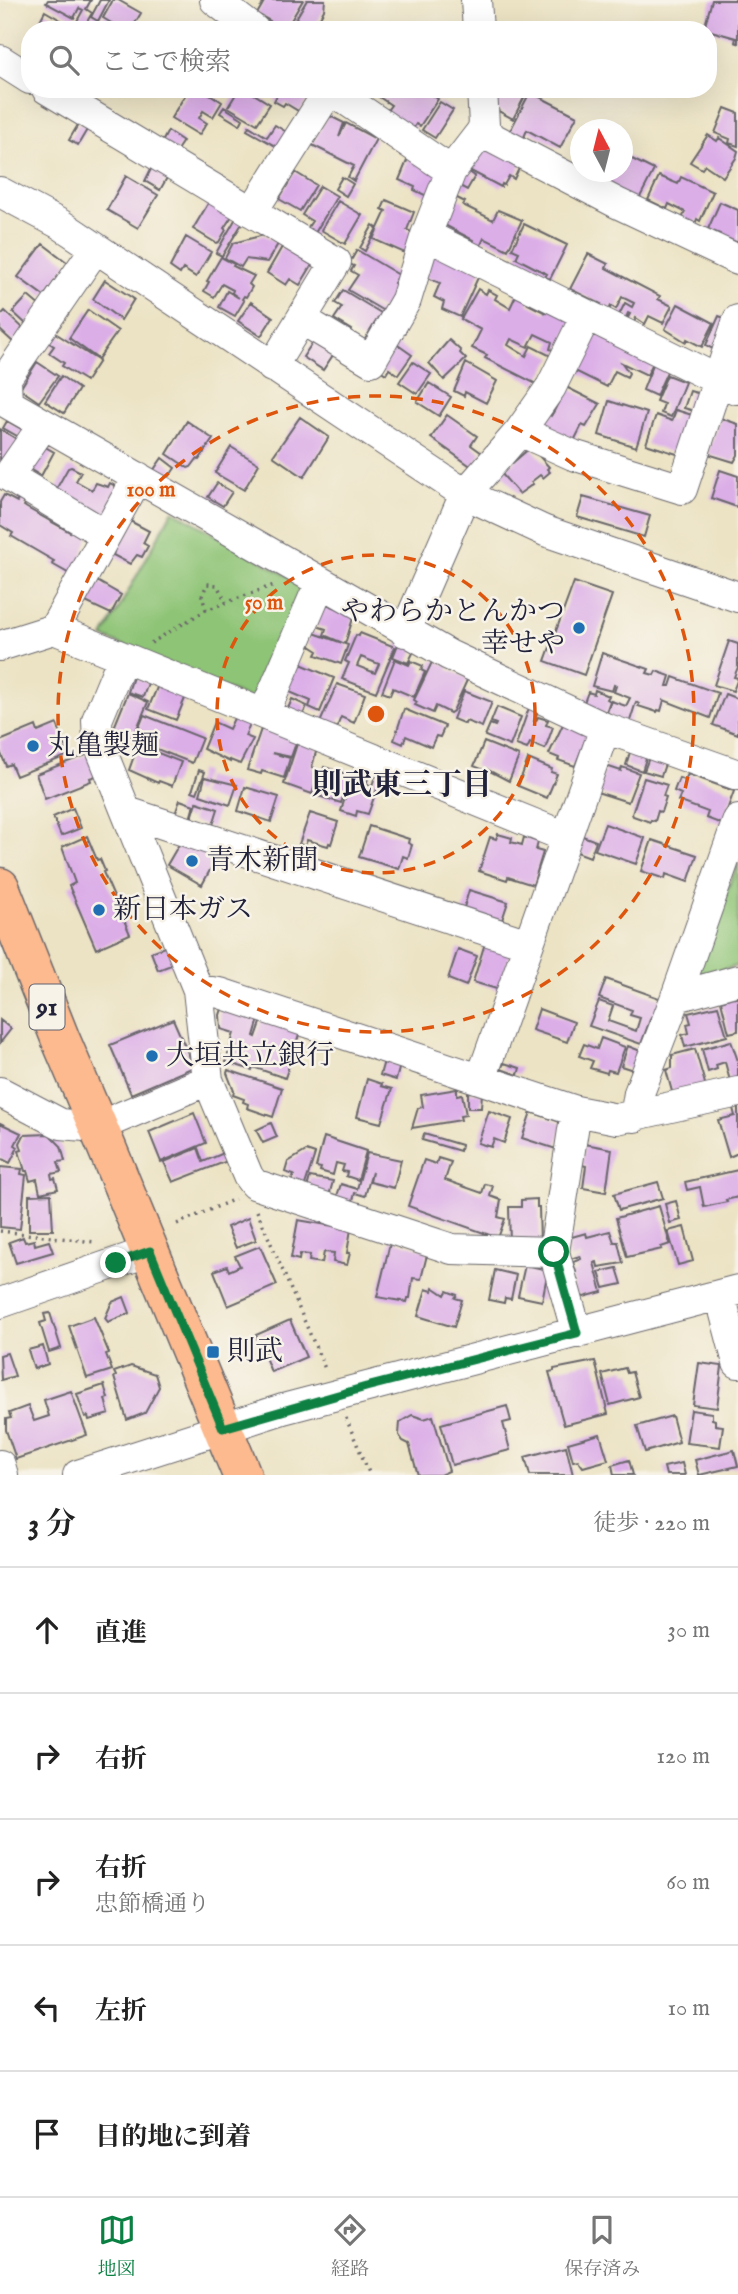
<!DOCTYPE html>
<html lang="ja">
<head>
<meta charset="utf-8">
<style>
	:root { --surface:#fff; --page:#f6f6f6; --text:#222; --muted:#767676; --line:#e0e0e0; --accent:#0b8043 }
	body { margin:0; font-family:"IM FELL English","Noto Serif JP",serif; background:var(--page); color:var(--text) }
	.compass { position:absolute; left:570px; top:119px; width:63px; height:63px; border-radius:50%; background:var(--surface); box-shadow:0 7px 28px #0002; rotate:353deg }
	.stop { position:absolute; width:21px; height:21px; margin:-16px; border:5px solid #0b8043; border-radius:50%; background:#fff }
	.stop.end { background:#0b8043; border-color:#fff; box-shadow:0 2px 7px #0008 }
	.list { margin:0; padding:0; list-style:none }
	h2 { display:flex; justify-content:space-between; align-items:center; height:91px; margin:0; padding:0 28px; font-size:30px }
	h2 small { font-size:23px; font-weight:400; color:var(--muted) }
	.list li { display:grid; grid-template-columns:46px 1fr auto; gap:21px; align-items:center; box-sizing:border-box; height:126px; padding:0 28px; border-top:2px solid var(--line) }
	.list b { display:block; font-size:26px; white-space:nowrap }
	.list p { margin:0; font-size:23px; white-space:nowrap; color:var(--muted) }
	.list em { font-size:23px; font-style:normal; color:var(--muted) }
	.icon { flex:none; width:38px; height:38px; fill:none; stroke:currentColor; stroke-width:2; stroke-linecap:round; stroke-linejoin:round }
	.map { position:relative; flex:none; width:738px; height:1475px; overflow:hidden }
	.search { position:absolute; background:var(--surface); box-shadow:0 7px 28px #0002; left:21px; right:21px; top:21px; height:77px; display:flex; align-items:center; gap:18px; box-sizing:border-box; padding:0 24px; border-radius:28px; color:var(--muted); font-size:26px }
	.sheet { height:721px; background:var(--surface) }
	nav { display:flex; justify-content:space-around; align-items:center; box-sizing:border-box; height:98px; border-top:2px solid var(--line); background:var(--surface); font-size:19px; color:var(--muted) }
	nav a { display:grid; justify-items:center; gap:4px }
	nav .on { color:var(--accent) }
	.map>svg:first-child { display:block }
	.green { fill:#8ec476; stroke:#587358; stroke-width:2 }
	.building { fill:#dcaee8; fill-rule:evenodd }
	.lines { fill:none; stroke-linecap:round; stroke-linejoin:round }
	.minor-casing { stroke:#69666b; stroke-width:32 }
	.major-casing { stroke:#69666b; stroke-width:41 }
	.path { stroke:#69666b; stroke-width:3.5; stroke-dasharray:2 5; stroke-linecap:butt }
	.minor { stroke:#fff; stroke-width:30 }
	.major { stroke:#fcba8e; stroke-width:38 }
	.route { stroke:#0b8043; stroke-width:9 }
	.ring { fill:none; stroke:#de560e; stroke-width:3.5; stroke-dasharray:12 9 }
	.poi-dot { fill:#1f6fb2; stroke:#f7f3e8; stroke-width:2.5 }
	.labels { text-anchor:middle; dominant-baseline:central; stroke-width:5; stroke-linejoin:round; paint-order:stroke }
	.shield { fill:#f7f3e8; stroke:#62616f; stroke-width:2 }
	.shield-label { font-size:26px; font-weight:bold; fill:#22223b }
	.poi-label { font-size:28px; fill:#22223b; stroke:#f7f3e8; text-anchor:start }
	.neighbourhood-label { font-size:30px; font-weight:bold; fill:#22223b; stroke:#f7f3e8 }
	.centre { fill:#de560e; stroke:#f7f3e8; stroke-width:3.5 }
	.ring-label { font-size:21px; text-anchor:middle; font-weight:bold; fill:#de560e; stroke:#f7f3e8; stroke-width:5; stroke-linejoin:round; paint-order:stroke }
</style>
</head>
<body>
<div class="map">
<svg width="738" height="1475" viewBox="0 0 738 1475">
	<rect width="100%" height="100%" fill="#f7f3e8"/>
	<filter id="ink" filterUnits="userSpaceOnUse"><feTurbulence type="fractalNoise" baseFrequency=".0143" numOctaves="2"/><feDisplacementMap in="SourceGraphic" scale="14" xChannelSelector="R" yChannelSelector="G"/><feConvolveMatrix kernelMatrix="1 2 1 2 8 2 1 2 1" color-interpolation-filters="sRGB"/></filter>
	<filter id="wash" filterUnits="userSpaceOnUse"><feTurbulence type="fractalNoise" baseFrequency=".00686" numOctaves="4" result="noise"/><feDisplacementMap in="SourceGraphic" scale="28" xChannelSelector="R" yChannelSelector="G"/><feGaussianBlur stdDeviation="1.57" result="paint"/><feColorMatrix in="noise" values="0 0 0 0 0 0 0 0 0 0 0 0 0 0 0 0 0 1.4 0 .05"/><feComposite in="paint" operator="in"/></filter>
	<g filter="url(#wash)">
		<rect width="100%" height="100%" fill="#ece3c4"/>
		<path class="green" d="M173,510L303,585L306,595L261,696L252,700L103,637Z
			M738,862V966L701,975L697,969Z"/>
		<g id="blocks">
			<path class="building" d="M48,0H91L86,9L92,13L84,27L76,23L83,10L79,8L74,18L46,3Z
				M100,0H109L98,21L91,17Z
				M113,0H118L141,13L131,30H116L118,27L103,18Z
				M265,0H303L286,29L281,26L278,30L267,26L270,21L257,14Z
				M307,0H325L324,10L313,30H289Z
				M712,0H738V43L735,42L736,38L704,29Z
				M45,11L71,26L69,30H35Z
				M189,89H202L222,102L213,117L203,111L199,118L207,123L199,135L171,118Z
				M239,89H246L270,104L257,124L228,107Z
				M280,89H313L300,112L285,103L283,106L274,101Z
				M380,89H423L438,99L420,126L416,124L413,129L383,116L391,105L376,95Z
				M488,89H526L528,90L513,119L489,106Z
				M530,92L577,116L560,148L527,130L522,142L508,135Z
				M440,102L453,110L435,138L422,130Z
				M224,107L243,119L240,125L220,113Z
				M725,108L738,113V146L729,143L730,139L715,133Z
				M328,115L344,123L339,137L346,123L376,139L354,181L348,177L354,166L312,145Z
				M79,123L88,128L78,145L69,140Z
				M275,125L288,133L279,148L247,130L249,126L267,137Z
				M168,131L183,141L175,153L161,144Z
				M708,135L717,141L719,138L738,151L736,158L723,177L705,165L702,169L690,162Z
				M480,144L522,162L514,179L509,176L504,185L502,184L501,187L467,169Z
				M622,154L654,170L637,203L592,185L597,176L589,172H622Z
				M409,156L440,172L429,197L414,190L415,187L399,180Z
				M152,167L168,176L160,190L145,181Z
				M464,169L475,176L467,190L456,184Z
				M295,172L316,185L300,211L279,199Z
				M126,176L158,195L138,228L107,210Z
				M659,176L678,184L681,177L713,192L700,221L697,219L692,232L679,226L685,212L669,204L667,209L648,200Z
				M342,177L353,184L346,196L335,189Z
				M320,186L337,196L312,238L304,233L312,221L302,215Z
				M453,196L465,202L463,205L493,220L498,210L522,220L508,250L484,238L480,247L472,243L473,240L439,222Z
				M386,200L414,212L407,230L414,233L407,254L373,239L386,211L382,209Z
				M338,201L362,215L345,244L321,230Z
				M209,202L232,216L224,228L226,230L219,242L216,243L193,229Z
				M720,202L738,210V243L729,239L727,242L719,238L720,234L708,229Z
				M236,218L243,222L222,256L216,253Z
				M524,224L567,245L550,279L545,277L547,274L516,258L519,252L512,249Z
				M373,225L377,228L365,251L360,248Z
				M264,235L278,244L267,262L246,259L241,267L225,258L233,243Z
				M186,237L211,252L196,277L183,269L180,274L170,267Z
				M43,244L68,263L44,296L18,277Z
				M282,247L312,265L300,285L290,279L286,285L267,273Z
				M433,248L481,271L460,317L442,309L444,302L434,297L440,283L425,277Z
				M357,250L399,275L394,283L402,288L387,313L348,290L358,275L351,271L354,266L349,264Z
				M588,254L608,264L606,268L660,296L658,299L672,306L663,323L649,316L645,324L636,318L632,326L625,323L630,314L628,313L623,324L616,321L625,303L632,307L634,303L622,297L616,309L611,306L609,310L600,305L601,304L570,289Z
				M221,257L234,264L233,266L254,276L249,284L252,287L246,297L244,296L242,299L244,301L235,316L219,307L227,291L239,298L232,293L233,290L222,284L214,297L204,291L209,282L207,281Z
				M105,280L134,299L121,320L93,299Z
				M478,289L486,294L488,290L497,295L495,299L510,308L518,291L531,298L528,304L546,313L549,305L573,319L558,353L550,349L552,342L535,334L528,347L511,339L508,345L526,356L531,346L553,357L536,384L485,358L487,355L472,348L481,330L461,319Z
				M343,290L381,313L364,341L351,333L352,330L334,319L342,307L335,303Z
				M28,296L41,307L26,324L13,312Z
				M251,302L273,317L261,336L238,321Z
				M678,304L714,323L702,347L687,339L686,342L665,329Z
				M88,310L118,331L98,359L69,338Z
				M5,311L24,329L13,342L0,330V316Z
				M719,316L727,319L713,349L706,345Z
				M586,330L656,357L647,375L622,363L629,373L627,377L615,371L607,387L567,367Z
				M52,331L99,361L86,381L62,366L64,363L49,353L54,346L46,341Z
				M315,339L335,352L323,370L303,357Z
				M449,340L461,351L460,353L466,359L444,380L429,363Z
				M395,343L412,355L398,375L389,369L386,374L380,370Z
				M37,362L58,376L39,402L20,389Z
				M413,362L431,374L417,394L399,382Z
				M654,362L670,365L656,396L643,390Z
				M466,363L497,381L486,403L465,392L464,396L454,391Z
				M667,375L685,382L671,417L661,413L664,404L656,401Z
				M61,376L79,389L64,413L45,401Z
				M429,383L451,397L439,416L417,402Z
				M560,384L600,404L586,427L582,425L574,441L538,423L544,412L551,416L554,411L562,395Z
				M690,391L704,395L698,412L684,408Z
				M609,401L647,413L636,447L599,435Z
				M676,410L692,415L683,456L646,444L656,415L672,421Z
				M447,415L477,436L471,445L482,453L472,467L431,438Z
				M300,417L329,437L304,477L273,456Z
				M720,418L738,424V455L734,462L711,455L709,451Z
				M7,421L23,430L19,437L3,428Z
				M187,421L213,439L199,460L197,459L191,467L188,468L167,454Z
				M0,429L18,440L0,468Z
				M38,443L54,452L41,476L26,467Z
				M231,447L259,464L244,490L215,473Z
				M531,447L549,467L547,469L550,472L543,478L540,475L531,482L533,484L519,494L501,473Z
				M162,458L175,468L167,480L153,471Z
				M71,467L81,472L76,481L92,490L96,483L108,487L110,483L123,490L103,520L54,493L68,468Z
				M720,470L738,476L737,507L711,498Z
				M217,483L232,492L223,506L208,497Z
				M22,493L29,497L24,506L27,508L70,532L73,526L89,535L75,577L52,564L54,561L11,536L13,533L0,525V502L4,495L17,502Z
				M583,497L650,516L644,537L577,517Z
				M128,520L149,531L143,543L148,546L142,557L137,555L130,564L113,555L114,552L112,551Z
				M97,581L121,595L111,614L79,599Z
				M574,582L612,595L584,675L545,661Z
				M324,603L354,615L345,644L324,635L326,629L317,626Z
				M311,632L348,645L341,664L316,655L318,651L307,644Z
				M360,633L395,647L376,692L342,679L349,663L345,661L356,635L359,636ZM361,657L379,664L375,673L357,666Z
				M729,641L738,644V667L734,677L738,678L733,691L714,685Z
				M399,642L415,649L408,663L393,657Z
				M602,653L649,669L647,673L654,675L656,671L670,676L667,686H670L673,677L718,693L710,718L664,700L661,711L658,710L657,712L638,706L639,704L636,702L629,724L606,715L611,701L626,706L630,698L614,692L616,686L614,685L612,691L592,686Z
				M395,659L409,665L411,661L423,666L421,670L425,672L414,697L393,688L390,695L382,692Z
				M433,660L449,666L448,673L449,670L468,678L453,711L450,713L436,706L433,713L415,705L417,702L414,700Z
				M296,662L334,678L320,712L309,707L311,701L285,690Z
				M133,677L148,683L143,697L128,692Z
				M337,684L365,694L354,723L341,717L335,732L319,725Z
				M158,685L186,696L176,720L148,709Z
				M595,690L609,696L607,699L610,701L605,715L583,705L588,692L594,694Z
				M464,691L492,702L482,727L466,721L465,724L453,719Z
				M128,693L148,702L133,738L129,736L127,742L111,735Z
				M725,694L738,699V734L713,725Z
				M292,699L307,706L302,717L287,711Z
				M530,705L539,708L534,721H536L538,717L548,720L546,725L553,727L545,749L530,743L527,749L516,745Z
				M497,707L521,717L510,746L485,736L490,724L495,726L496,724L491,722Z
				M404,709L445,726L440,737L436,736L431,747L406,736L403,744L394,740Z
				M236,714L251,721L245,736L253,739L240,764L230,760V762L203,749L214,722L229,729Z
				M144,715L202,738L192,763L134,740Z
				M564,722L588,733L575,766L558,760L559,758L549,754Z
				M57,724L69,755L16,776L11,764L6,766L0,751V741L36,726L38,732Z
				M261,729L297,740L291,757L272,753L290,758L284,778L262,771L261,774L247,770Z
				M298,741L317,748L312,767L320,771L312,794L284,784Z
				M484,742L519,756L509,781L486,769V771L474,766Z
				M138,745L181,762L172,786L159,781L158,783L129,770Z
				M631,749L647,755L642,771L626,765Z
				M91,753L99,775L90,778L91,781L45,799L36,774Z
				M650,755L666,761L661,776L644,771Z
				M528,759L552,769L551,772L557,774L547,798L518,786Z
				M606,766L621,771L622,767L639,773L628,802L597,792Z
				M324,767L350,775L341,803L315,795Z
				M199,770L205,772L197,793L192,791Z
				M353,771L369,776L366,784L372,786L376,773L382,775L368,814L357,811L356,816L341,811Z
				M688,774L734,791L722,824L706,818L708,812L678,801L681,794L674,791L679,778L685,780Z
				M205,777L237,785L230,805L200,795Z
				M644,778L667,785L663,796L666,797L661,812L658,811L655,821L651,820L650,822L633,816L632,814Z
				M245,787L279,797L271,822L238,811Z
				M180,800L194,805L190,819L175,814Z
				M197,802L218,809L212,828L191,821Z
				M73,808L81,828L61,836L53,817Z
				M310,813L338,822L331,844L329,843L328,846L307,840L305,846L299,844Z
				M605,824L645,838L636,864L595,850Z
				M369,826L409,839L408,843L412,845L408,858L403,856L399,869L359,857Z
				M498,834L512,838L511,842L522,845L524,837L538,842L536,850L543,852L533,885L508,877L507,880L479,871L490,837L496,839Z
				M580,835L596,841L590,857L574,851Z
				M87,836L97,860L100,859L105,871L103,872L130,934L96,949L69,886L75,883L62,847Z
				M182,839L217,857L202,885L167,865Z
				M652,840L697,855L688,882L666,874L665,879L641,871Z
				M469,890L508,902L501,923L463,911Z
				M485,943L510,951L500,990L473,982Z
				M167,946L174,964L158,970L151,952Z
				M458,949L477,956L466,986L448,979Z
				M606,979L662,999L655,1019L651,1017L641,1044L589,1026L599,1001L613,1006L608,1021L636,1031L640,1018L630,1015L632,1010L599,998Z
				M733,997L738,998V1031L729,1033L721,1001Z
				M718,1006L727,1036L685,1047L682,1035L689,1033L687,1024L691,1023L688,1013Z
				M222,1009L259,1019L254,1036L256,1037L262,1020L300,1032L285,1078L253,1067L252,1070L226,1062L234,1033L221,1029L220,1015Z
				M539,1009L574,1022L567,1042L532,1030Z
				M173,1019L194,1067L131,1094L110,1045Z
				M0,1020L11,1029L0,1043Z
				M601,1038L625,1047L616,1072L608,1070L607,1073L590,1068L593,1061L579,1056L584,1044L597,1049Z
				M731,1041L738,1061V1079L730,1081L725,1062L716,1065L717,1069L708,1072L702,1049Z
				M628,1046L643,1052L636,1071L621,1066Z
				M695,1049L706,1087L673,1095L666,1070L672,1068V1055Z
				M384,1061L400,1065L396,1080L380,1075Z
				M504,1063L520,1068L518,1075L501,1069Z
				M228,1070L282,1088L273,1117L247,1108L248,1104L243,1102L244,1099L233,1095L234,1091L227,1073Z
				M367,1079L382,1084L381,1086L392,1089L381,1123L357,1117Z
				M457,1089V1095L462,1094L466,1115L460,1116L461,1120L412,1128L418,1108L423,1107L421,1095Z
				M468,1092L482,1093L481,1108H468Z
				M738,1103V1153L729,1157L718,1120L735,1116L732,1104Z
				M489,1111L512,1119L504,1143L494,1139L491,1147L478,1143Z
				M531,1112L563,1123L556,1149L522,1138Z
				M194,1113L206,1143L161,1162L149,1132Z
				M0,1123L21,1133L15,1145L18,1147L10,1163L0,1158Z
				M271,1123L277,1137L263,1143L256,1130Z
				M49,1134L61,1146L65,1161L58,1162L61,1172L51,1174L52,1179L55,1178L58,1189L40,1193L37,1179L30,1181L27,1171H25L19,1151L22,1150L20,1143L24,1135Z
				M424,1134L461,1145L460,1151L422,1140Z
				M324,1137L366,1151L358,1180L346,1176L347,1172L342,1171L344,1165L336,1163L333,1175L320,1171L321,1168L316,1167Z
				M585,1144L612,1149L606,1192L583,1188L586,1166L582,1165Z
				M198,1148L203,1162L226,1152L230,1160L173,1182L164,1162Z
				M306,1151L315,1154L303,1191L290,1186L294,1175L285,1172L288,1162Z
				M367,1153L401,1160L394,1188L370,1182L372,1172L365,1196L355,1193L352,1204L336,1199L341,1184L357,1189Z
				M438,1158L451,1162L445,1180L482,1193L485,1184L493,1186L490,1196L501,1200L498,1217L505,1219L498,1238L408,1206L424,1160L436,1164Z
				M0,1167L22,1169L21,1174L26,1175L20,1229L0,1227Z
				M738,1170V1197L726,1200L727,1202L704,1207L700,1187L687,1190L685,1182Z
				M310,1177L333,1181L329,1196L306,1192Z
				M658,1182L663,1198L619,1210L614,1194Z
				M51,1194L53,1230H29V1195Z
				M537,1199V1207H539L540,1243H510L509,1207H521V1200Z
				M676,1201L681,1220L670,1223L665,1204Z
				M659,1206L670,1244L661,1247L662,1249L627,1257L616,1218Z
				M248,1218L256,1240L236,1248L227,1227Z
				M298,1220L351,1229L347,1253H350L347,1265L333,1262L334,1253L324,1252L322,1263L309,1261L310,1255L300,1254L299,1260L291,1258Z
				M684,1227L693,1261L678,1265L668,1231Z
				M610,1231L614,1242H618L623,1263L598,1267L597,1262L594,1263L602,1292L584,1297L575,1292L570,1273L576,1272L573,1262L581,1259L580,1256L570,1259L568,1238L586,1233L587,1237Z
				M23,1237L25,1242L34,1240L35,1245L49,1241L53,1252L16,1263L9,1242Z
				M391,1239L428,1251L421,1279L413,1278L410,1298H408L407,1302L377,1297Z
				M260,1246L277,1285L228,1306L214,1271L227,1266L229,1271L240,1266L235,1256Z
				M525,1265L548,1270L542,1301L518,1296Z
				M617,1268L622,1284L604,1288L599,1272Z
				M495,1270L516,1275L511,1299L505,1298L504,1303L489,1300Z
				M433,1287L445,1295L447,1291L457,1295L455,1298L462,1300L454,1327L418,1316L426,1289L432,1291Z
				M124,1297L130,1313L108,1322L105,1318L112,1302Z
				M50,1313L61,1348L49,1352L40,1323L46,1321L44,1314Z
				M94,1317L109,1353L106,1354L112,1370L87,1378L69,1326Z
				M290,1320L306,1357L271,1372L256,1335Z
				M43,1346L48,1364L34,1369L28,1350Z
				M7,1353L15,1376L1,1380L0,1355Z
				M595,1361L608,1414L564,1425L549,1372L554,1371V1369Z
				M699,1363L722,1366L717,1408L693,1405Z
				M131,1366L155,1374L159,1387L145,1413L127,1420L114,1377L116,1376L114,1372Z
				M625,1368L627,1373L632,1372L639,1397L610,1405L602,1374Z
				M104,1385L108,1398L105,1399L109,1414L89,1420L88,1416L85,1417L77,1394Z
				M71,1391L87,1435L16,1459L6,1430V1419L11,1418L9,1413L28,1406L34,1421L49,1416L44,1400Z
				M507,1406L511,1421L503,1423L510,1450L452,1465L441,1424Z
				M691,1410L712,1413V1419L715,1420V1425L723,1426L720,1447L686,1443Z
				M412,1415L424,1419L433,1416L449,1471L440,1475H418L409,1444L403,1441L399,1435L400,1422Z
				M672,1416L679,1442L645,1452L637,1426Z
				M600,1434L608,1460L583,1467L578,1460L573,1461L568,1443Z
				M566,1446L573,1475H530L525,1457Z
				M734,1450L738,1466L699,1475L695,1460Z
				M629,1460L633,1475H614L612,1465Z
				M682,1463L685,1475H666L664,1467Z"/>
		</g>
	</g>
	<g filter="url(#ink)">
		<use href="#blocks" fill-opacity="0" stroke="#69666b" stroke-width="2"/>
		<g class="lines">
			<defs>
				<path id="minor" d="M215,0L254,30
					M476,0L478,30
					M0,60L30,79
					M47,89L336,262L272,367
					M330,89L451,171
					M481,132L617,203L738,260
					M0,192L60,224L465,494L545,531L738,597
					M252,212L330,89
					M426,235L736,389
					M95,249L6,378L7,403L449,655L605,728L738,775
					M303,320L371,361L406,300L426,235L451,171L481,132L484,125L482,89
					M44,424L8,476L106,535
					M520,431L573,455L682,489L738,320
					M54,629L138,477
					M405,632L465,494L520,431L551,387L586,316
					M0,646L54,629L566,837
					M123,657L97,720L98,742L198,990L208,1080L248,1176L254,1184L452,1249L554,1252
					M264,714L320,583
					M127,812L528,944
					M198,990L220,993L576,1111L617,1119L738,1092
					M676,997L738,980
					M481,1079L605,728
					M0,1092L61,1124L97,1127L208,1080
					M576,1111L554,1252L577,1333
					M635,1117L639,1093L676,997L738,820
					M720,1295L738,1363
					M0,1303L150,1251
					M0,1465L3,1475
					M78,1475L283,1409L738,1290"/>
				<path id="major" d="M0,887L60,1038L107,1148L242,1475"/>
			</defs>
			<use href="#minor" class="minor-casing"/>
			<use href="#major" class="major-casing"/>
			<path class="path" d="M206,610L202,596L207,584L217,585L226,602
				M151,643L206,610L274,585L276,587
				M257,1211L326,1371
				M177,1224L235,1199
				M0,1231L95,1242
				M346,1418L370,1475"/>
			<use href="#minor" class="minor"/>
			<use href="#major" class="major"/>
		</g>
	</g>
	<g class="lines" filter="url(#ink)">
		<path class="route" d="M116,1263L150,1251L223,1428L366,1387L577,1333L554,1252"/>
	</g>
	<g class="ring">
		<circle cx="376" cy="714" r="159"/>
		<circle cx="376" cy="714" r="318"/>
	</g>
	<g class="poi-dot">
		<circle cx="579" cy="628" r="7"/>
		<circle cx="33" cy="746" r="7"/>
		<circle cx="192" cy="861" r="7"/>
		<circle cx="99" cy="910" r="7"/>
		<circle cx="152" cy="1056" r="7"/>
		<rect x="206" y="1345" width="14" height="14" rx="3.5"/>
	</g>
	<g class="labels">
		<rect class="shield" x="29.5" y="984.5" width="35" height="45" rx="5"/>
		<g class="shield-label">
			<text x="47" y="1007">91</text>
		</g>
		<g class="poi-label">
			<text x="565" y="612" text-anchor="end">やわらかとんかつ<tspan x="565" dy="32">幸せや</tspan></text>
			<text x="47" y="746">丸亀製麺</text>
			<text x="206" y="861">青木新聞</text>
			<text x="113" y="910">新日本ガス</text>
			<text x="166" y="1056">大垣共立銀行</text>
			<text x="227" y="1352">則武</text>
		</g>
		<g class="neighbourhood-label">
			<text x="402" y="786">則武東三丁目</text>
		</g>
	</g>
	<circle cx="376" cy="714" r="10" class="centre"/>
	<g class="ring-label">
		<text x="151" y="496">100 m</text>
		<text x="264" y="609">50 m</text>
	</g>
</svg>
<svg class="compass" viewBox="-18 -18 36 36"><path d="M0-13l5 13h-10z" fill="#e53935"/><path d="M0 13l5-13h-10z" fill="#767676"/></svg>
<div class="stop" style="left:554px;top:1252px"></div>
<div class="stop end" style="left:116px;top:1263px"></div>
<div class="search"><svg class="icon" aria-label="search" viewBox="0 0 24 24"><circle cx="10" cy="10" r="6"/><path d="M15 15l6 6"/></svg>ここで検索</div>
</div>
<section class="sheet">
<h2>3 分<small>徒歩 · 220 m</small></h2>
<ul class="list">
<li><svg class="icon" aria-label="ahead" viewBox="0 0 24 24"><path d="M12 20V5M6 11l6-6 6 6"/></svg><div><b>直進</b></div><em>30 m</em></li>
<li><svg class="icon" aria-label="right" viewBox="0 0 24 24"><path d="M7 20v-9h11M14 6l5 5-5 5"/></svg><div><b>右折</b></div><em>120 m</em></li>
<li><svg class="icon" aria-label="right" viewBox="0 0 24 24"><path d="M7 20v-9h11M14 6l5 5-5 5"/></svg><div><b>右折</b><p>忠節橋通り</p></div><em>60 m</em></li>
<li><svg class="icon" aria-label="left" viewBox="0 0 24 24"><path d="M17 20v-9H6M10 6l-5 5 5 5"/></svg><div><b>左折</b></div><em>10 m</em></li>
<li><svg class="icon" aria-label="arrive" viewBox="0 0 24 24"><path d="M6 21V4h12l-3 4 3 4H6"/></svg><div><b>目的地に到着</b></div></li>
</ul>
</section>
<nav>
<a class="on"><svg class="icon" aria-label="map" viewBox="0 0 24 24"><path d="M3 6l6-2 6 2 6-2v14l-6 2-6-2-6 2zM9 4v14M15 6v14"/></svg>地図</a>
<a><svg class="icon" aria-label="directions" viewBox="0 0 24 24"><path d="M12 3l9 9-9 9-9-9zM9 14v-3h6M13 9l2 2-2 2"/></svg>経路</a>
<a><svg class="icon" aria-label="saved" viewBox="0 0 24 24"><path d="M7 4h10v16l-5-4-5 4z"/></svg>保存済み</a>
</nav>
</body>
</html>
